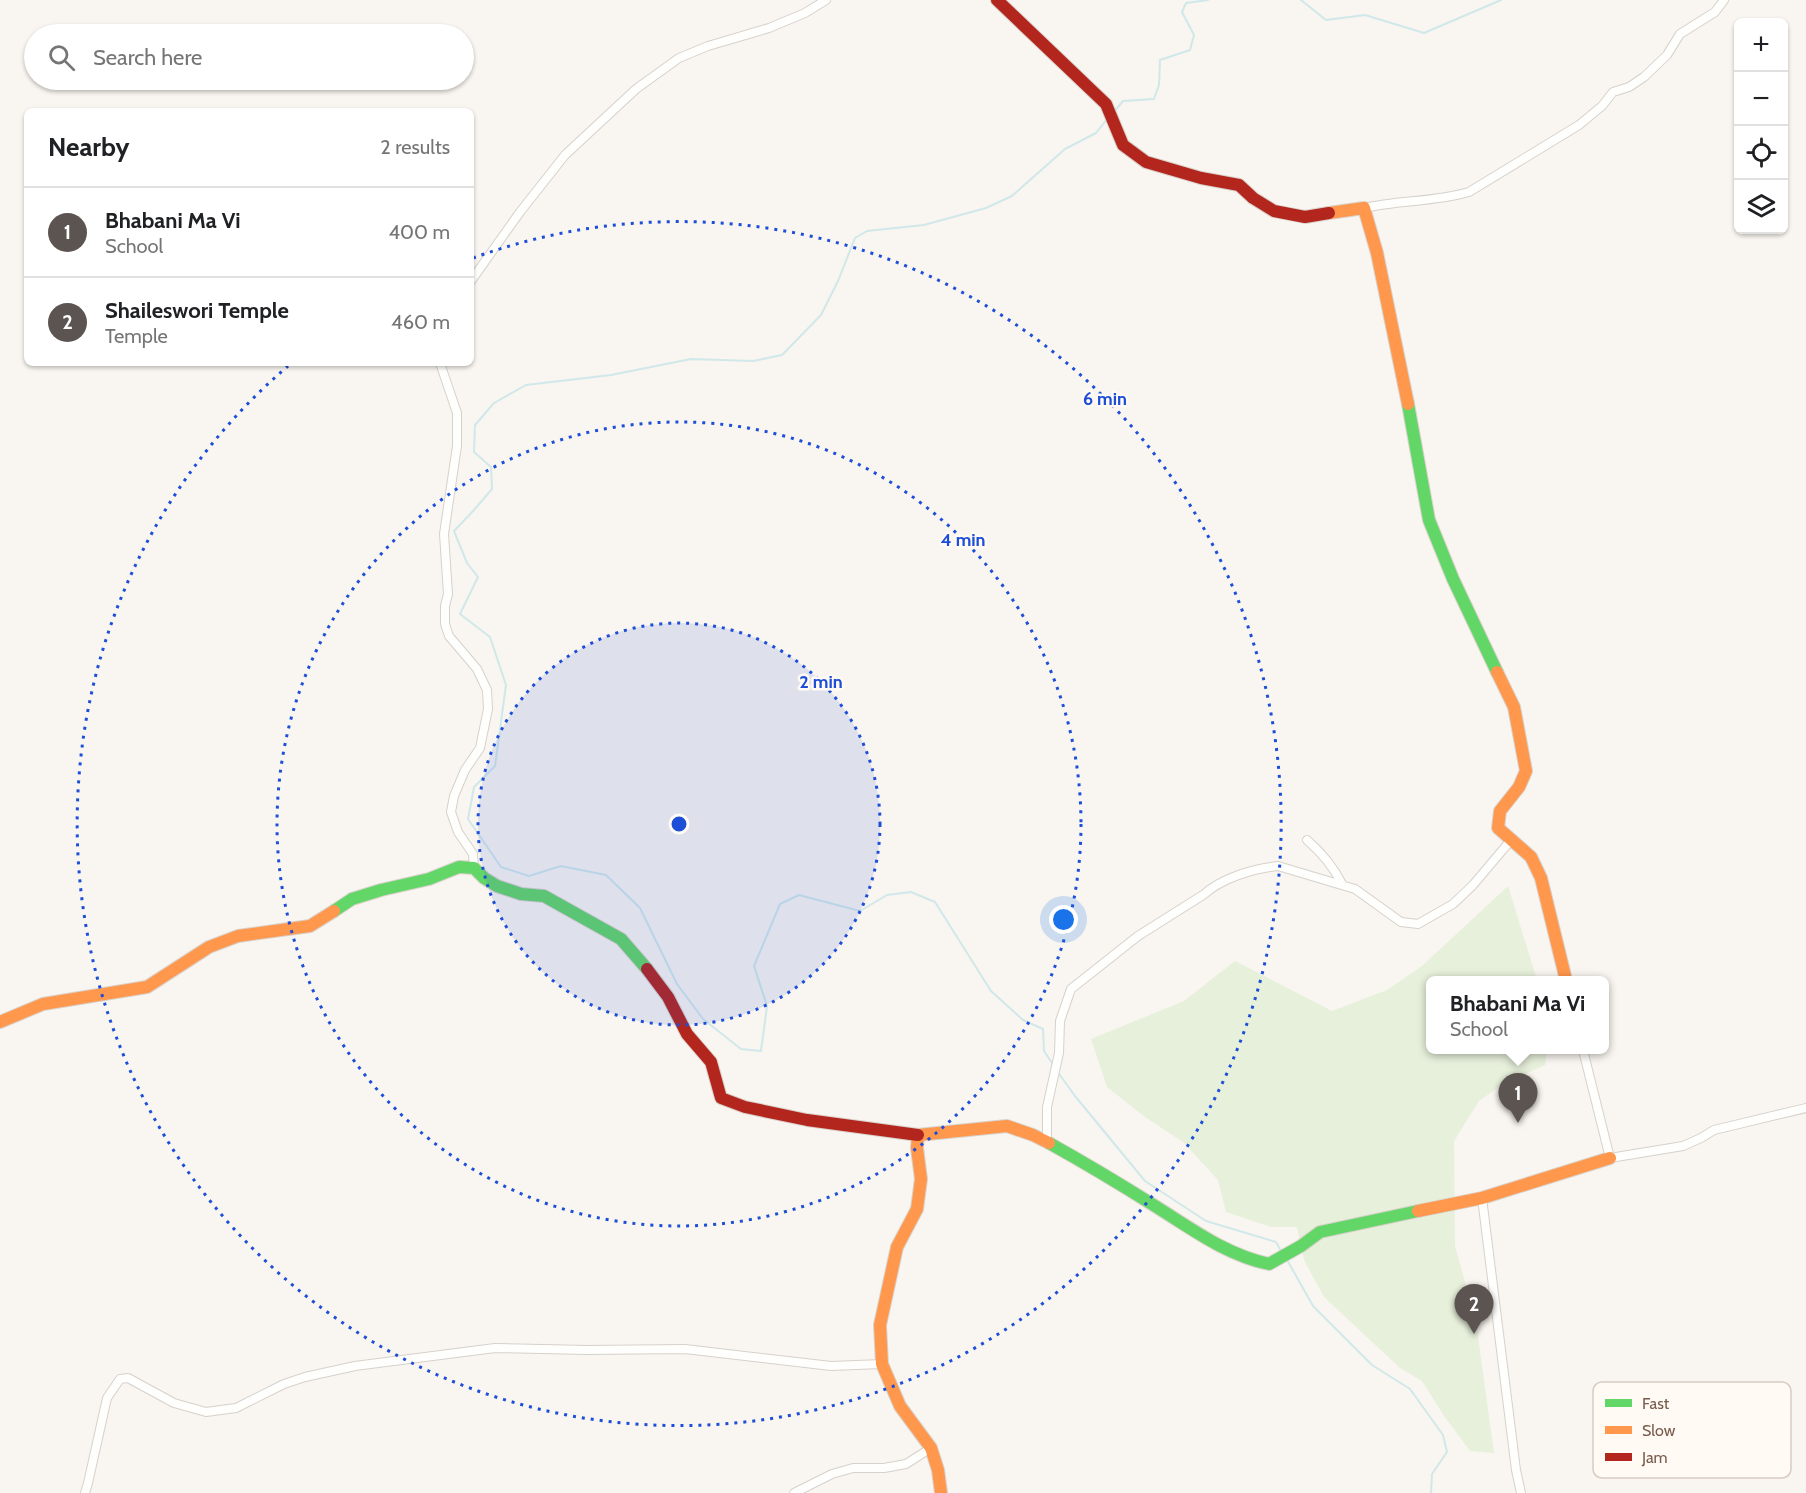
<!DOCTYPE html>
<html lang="en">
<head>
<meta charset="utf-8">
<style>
	:root { --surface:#fff; --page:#f6f6f6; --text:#202124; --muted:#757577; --line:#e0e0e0; --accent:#5c5450 }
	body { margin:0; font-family:Cabin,sans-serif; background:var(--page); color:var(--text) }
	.controls { position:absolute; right:18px; top:18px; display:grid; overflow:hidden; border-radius:9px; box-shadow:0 2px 4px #0004 }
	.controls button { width:54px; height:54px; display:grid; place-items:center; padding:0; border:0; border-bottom:2px solid var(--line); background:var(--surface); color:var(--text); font:30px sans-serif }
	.you { position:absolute; left:1064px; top:920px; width:21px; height:21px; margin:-15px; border:4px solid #fff; border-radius:50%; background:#1a73e8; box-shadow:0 0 0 9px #1a73e833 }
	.badge { display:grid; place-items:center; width:39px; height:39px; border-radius:50%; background:var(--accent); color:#fff; font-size:20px; font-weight:700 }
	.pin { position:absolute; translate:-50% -50px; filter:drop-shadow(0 2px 3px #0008) }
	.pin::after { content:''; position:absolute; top:32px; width:21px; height:18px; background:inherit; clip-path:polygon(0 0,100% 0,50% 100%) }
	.popup { position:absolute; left:1426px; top:976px; width:183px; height:78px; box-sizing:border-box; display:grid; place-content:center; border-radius:9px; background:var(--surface); filter:drop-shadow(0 2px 4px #0005); font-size:20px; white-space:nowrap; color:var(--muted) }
	.popup b { font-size:22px; color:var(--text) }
	.popup::after { content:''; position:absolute; left:50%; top:100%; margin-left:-12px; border:12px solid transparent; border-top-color:var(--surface) }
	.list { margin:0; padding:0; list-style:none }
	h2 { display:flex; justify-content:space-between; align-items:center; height:78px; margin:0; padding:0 24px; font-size:26px }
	h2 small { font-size:20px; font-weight:400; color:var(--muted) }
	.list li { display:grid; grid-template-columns:39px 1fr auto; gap:18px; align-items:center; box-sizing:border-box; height:90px; padding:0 24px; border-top:2px solid var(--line) }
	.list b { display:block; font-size:22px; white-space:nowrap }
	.list p { margin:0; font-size:20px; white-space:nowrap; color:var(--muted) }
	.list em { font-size:20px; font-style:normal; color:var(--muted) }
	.icon { flex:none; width:33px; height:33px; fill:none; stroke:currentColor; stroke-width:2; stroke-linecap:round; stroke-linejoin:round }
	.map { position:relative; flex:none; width:1806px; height:1493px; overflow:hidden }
	.search { position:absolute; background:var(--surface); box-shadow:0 2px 4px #0004; left:24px; top:24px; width:450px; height:66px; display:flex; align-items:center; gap:15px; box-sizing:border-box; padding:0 21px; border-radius:33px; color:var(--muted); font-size:22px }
	.panel { position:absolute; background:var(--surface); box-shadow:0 2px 4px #0004; left:24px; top:108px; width:450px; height:258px; border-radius:9px }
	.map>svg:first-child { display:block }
	.green { fill:#e7f0db }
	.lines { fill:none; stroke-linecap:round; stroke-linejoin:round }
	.stream { stroke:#d0e8ea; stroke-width:2 }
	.street-casing { stroke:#d7d1cb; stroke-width:10 }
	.fast-casing { stroke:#d9d2cb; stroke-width:14 }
	.slow-casing { stroke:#d9d2cb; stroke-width:14 }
	.jam-casing { stroke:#d9d2cb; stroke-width:14 }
	.street { stroke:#fefefd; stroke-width:8 }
	.fast { stroke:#63d668; stroke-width:12 }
	.slow { stroke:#ff974d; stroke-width:12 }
	.jam { stroke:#b3261e; stroke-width:12 }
	.ring { fill:none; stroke:#1d4ed8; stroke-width:3; stroke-dasharray:3 6 }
	.key { fill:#fffaf3; stroke:#d7cbc1; stroke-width:1.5 }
	.key-label { font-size:16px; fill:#7a5c4d }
	.centre { fill:#1d4ed8; stroke:#fffaf3; stroke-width:3 }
	.ring-label { font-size:18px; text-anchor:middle; font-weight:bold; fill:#1d4ed8; stroke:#fffaf3; stroke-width:5; stroke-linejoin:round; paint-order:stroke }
</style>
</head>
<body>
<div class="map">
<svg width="1806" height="1493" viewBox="0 0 1806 1493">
	<rect width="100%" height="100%" fill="#f9f5f0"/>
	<path class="green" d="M1508,886L1537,980H1431V1050H1547L1545,1065L1500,1086L1479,1101L1454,1141L1455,1246L1476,1322L1494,1453L1470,1451L1444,1416L1422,1381L1400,1368L1324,1297L1304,1260L1297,1227H1271L1226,1212L1218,1180L1183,1142L1145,1117L1107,1087L1091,1039L1184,1001L1235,961L1332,1011L1387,990L1422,966Z"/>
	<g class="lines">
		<path class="stream" d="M1301,0L1326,20L1365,15L1424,33L1501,0
			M1114,112L1123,101L1154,99L1159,85L1160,60L1190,50L1194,35L1182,12L1186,3L1208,0
			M1054,1066L1044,1051L1043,1029L1023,1020L991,991L935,902L911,892L887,895L860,911L799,895L780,904L754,966L767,1006L761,1051L741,1049L703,1019L677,984L640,908L606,875L561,866L529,876L501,867L468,819L474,787L495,766L506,685L490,637L460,614L478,577L467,563L454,531L474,510L492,489L491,467L474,452L475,425L494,403L526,385L611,375L691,359L753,361L782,355L821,315L838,281L855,238L867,231L924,225L986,208L1012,196L1065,149L1096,133L1108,118
			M1057,1071L1075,1096L1145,1181L1206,1221L1276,1242L1281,1251
			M1286,1258L1313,1306L1372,1365L1410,1389L1443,1435L1447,1452L1432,1474L1431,1493"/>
		<defs>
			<path id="street" d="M1364,208C1399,200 1435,202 1469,192L1579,125L1602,106L1613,92L1629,87L1644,77L1667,55L1680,34L1715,12L1724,0
				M471,281L520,212L565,155L636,89L679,58L708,46L769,28L805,13L826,0
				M440,363L457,413V446L444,534L448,594L445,606V624L449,636L477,669L487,690L488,709L480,748L465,770L454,796L451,812L458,832L473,854L474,868
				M1307,840C1322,853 1333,866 1342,884
				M1583,1050L1610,1158L1683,1146L1701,1138L1714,1130L1806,1108
				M1047,1142V1107L1059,1053L1060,1021L1071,989L1138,936L1203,895C1222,878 1252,869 1278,866L1355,889L1401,922L1418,924L1453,904L1473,885L1511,840
				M1482,1198L1516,1470L1521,1493
				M85,1493L88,1483L107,1398L120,1379L128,1378L174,1403L206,1412L236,1408L284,1384L305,1377L355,1366L495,1348L587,1350L685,1349L831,1366L882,1364
				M794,1493L832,1474L853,1468H884L906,1464L931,1448"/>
			<path id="fast" d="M1408,404L1429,520L1453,579L1497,672
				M334,911L352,899L381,890L429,879L459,867L474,868L484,878L497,886L521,894L544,896L621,939L647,969
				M1049,1143C1085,1163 1120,1184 1155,1206C1192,1229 1226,1255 1269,1264L1301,1246L1320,1232L1418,1211"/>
			<path id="slow" d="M1329,213L1364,208L1377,253L1408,404
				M1497,672L1514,707L1526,771L1519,787L1500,811L1498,828L1531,857L1541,878L1566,980
				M0,1022L43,1004L147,987L209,947L238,936L310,926L334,911
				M1418,1211L1482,1198L1610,1158
				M941,1493L938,1470L931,1448L900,1406L882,1364L880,1325L897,1247L917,1209L921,1179L917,1148L918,1135L1007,1126L1033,1135L1049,1143"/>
			<path id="jam" d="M997,0L1106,104L1123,145L1146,162L1201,178L1239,185L1253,198L1274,211L1305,217L1329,213
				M647,969L668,997L687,1034L711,1062L721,1098L745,1107L807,1120L918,1135"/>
		</defs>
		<use href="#street" class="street-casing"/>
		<use href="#fast" class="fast-casing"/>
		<use href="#slow" class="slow-casing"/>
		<use href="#jam" class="jam-casing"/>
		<use href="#street" class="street"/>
		<use href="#fast" class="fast"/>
		<use href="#slow" class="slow"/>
		<use href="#jam" class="jam"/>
	</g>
	<circle cx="679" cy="824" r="201" fill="#1d4ed8" fill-opacity=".12"/>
	<g class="ring">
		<circle cx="679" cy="824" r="201"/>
		<circle cx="679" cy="824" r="402"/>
		<path d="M473 258A602 602 0 1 1 288 366"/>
	</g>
	<rect x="1593" y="1382" width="198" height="96" rx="9" class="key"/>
	<rect x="1605" y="1399" width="27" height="8" fill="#63d668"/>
	<rect x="1605" y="1426" width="27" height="8" fill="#ff974d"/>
	<rect x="1605" y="1453" width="27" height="8" fill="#b3261e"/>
	<g class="key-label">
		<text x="1642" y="1409">Fast</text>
		<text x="1642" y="1436">Slow</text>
		<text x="1642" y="1463">Jam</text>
	</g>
	<circle cx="679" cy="824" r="9" class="centre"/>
	<g class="ring-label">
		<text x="1105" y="405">6 min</text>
		<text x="963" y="546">4 min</text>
		<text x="821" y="688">2 min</text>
	</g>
</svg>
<div class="controls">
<button>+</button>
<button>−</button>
<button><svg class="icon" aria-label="locate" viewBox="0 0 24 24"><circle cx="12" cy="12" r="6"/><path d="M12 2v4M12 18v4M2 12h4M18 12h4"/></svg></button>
<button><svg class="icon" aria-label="layers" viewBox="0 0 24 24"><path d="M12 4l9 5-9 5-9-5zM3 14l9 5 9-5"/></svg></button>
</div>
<div class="you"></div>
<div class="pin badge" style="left:1518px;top:1123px">1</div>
<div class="popup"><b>Bhabani Ma Vi</b>School</div>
<div class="pin badge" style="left:1474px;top:1334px">2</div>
<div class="search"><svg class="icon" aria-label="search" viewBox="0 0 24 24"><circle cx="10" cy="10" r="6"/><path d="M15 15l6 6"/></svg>Search here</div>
<section class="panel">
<h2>Nearby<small>2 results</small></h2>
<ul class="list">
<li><span class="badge">1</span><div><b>Bhabani Ma Vi</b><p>School</p></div><em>400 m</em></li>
<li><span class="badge">2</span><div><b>Shaileswori Temple</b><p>Temple</p></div><em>460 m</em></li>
</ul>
</section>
</div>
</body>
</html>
